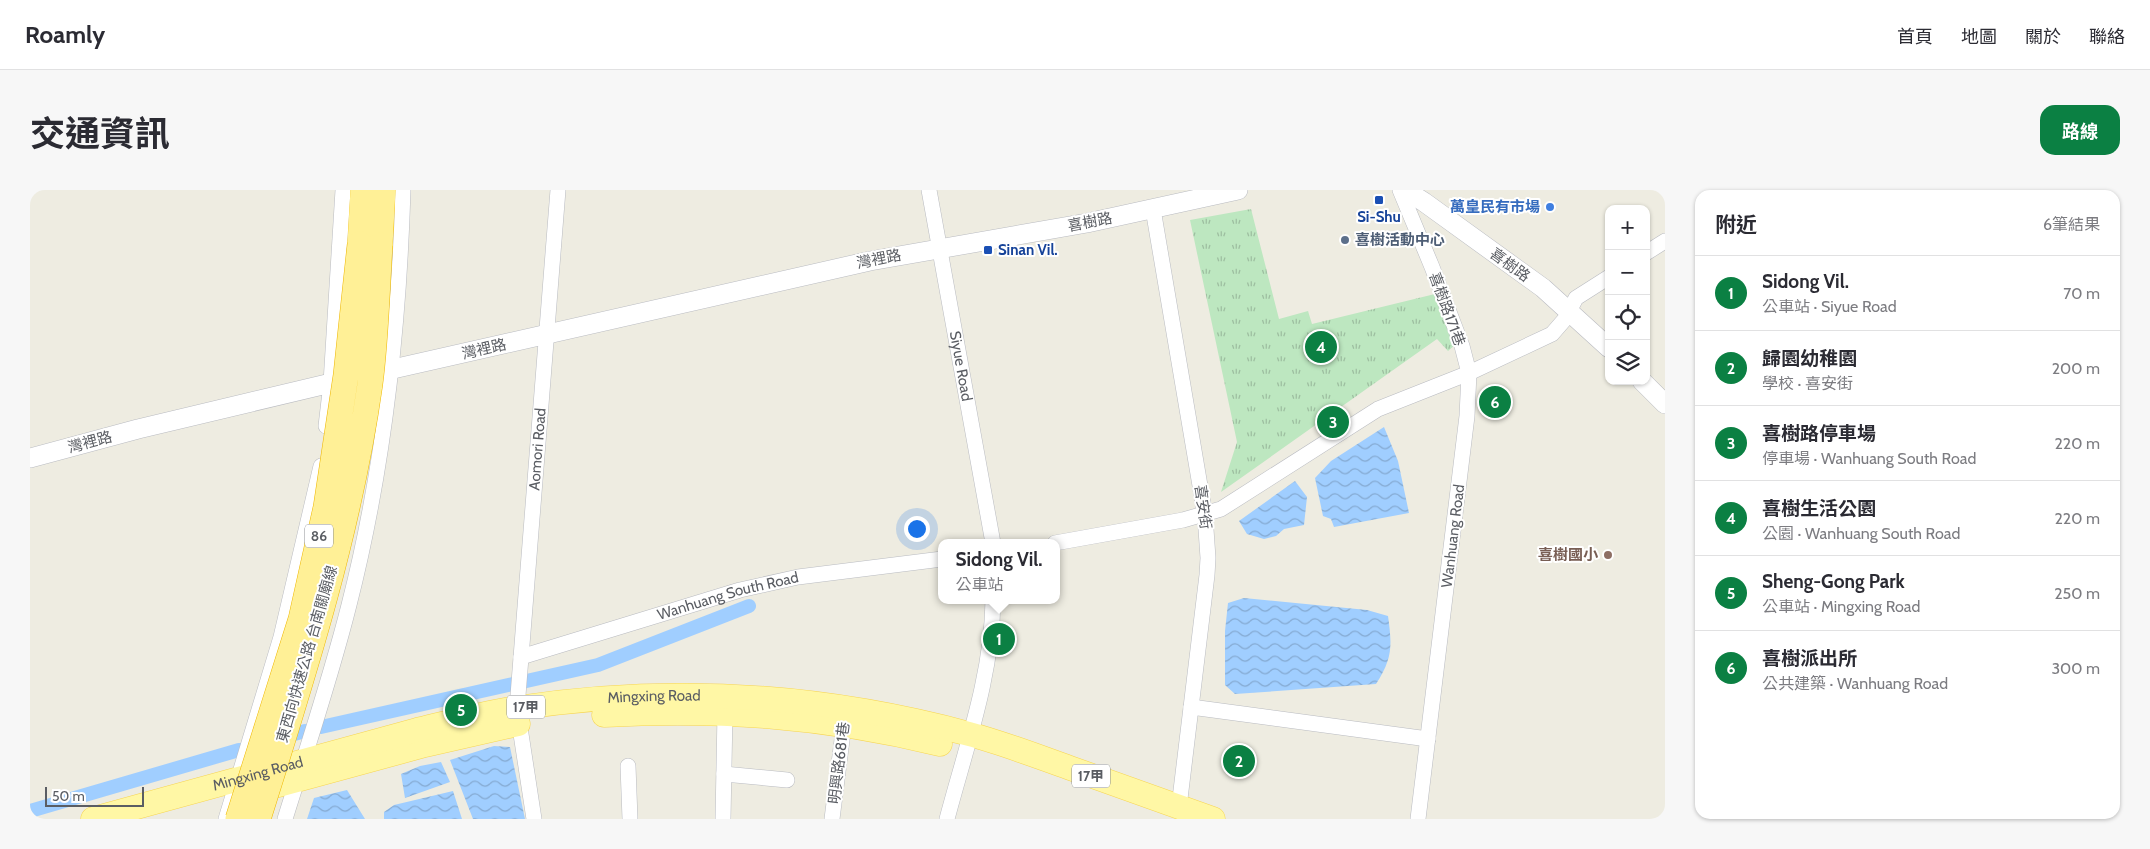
<!DOCTYPE html>
<html lang="zh-TW">
<head>
<meta charset="utf-8">
<style>
	:root { --surface:#fff; --page:#f7f7f7; --text:#2b2b33; --muted:#7c7c81; --line:#e1e1e2; --accent:#0b8043 }
	body { margin:0; font-family:Cabin,"Noto Sans TC",sans-serif; background:var(--page); color:var(--text) }
	.controls { position:absolute; right:15px; top:15px; display:grid; overflow:hidden; border-radius:10px; box-shadow:0 1px 4px #0004 }
	.controls button { width:45px; height:45px; display:grid; place-items:center; padding:0; border:0; border-bottom:1px solid var(--line); background:var(--surface); color:var(--text); font:25px sans-serif }
	.scale { position:absolute; left:15px; bottom:12px; width:99px; box-sizing:border-box; padding-left:5px; border:2px solid #5a5d63; border-top:0; font-size:14px; line-height:18px; white-space:nowrap; color:#5a5d63; -webkit-text-stroke:4px #fff; paint-order:stroke }
	.you { position:absolute; left:886px; top:338px; width:18px; height:18px; margin:-12px; border:4px solid #fff; border-radius:50%; background:#1a73e8; box-shadow:0 0 0 8px #1a73e833 }
	.badge { display:grid; place-items:center; width:32px; height:32px; border-radius:50%; background:var(--accent); color:#fff; font-size:16px; font-weight:700 }
	.pin { position:absolute; translate:-50% -50%; border:2px solid #fff; box-shadow:0 1px 5px #0006 }
	.popup { position:absolute; left:908px; top:349px; width:122px; height:65px; box-sizing:border-box; display:grid; place-content:center; border-radius:10px; background:var(--surface); filter:drop-shadow(0 1px 4px #0005); font-size:16px; white-space:nowrap; color:var(--muted) }
	.popup b { font-size:19px; color:var(--text) }
	.popup::after { content:''; position:absolute; left:50%; top:100%; margin-left:-10px; border:10px solid transparent; border-top-color:var(--surface) }
	.list { margin:0; padding:0; list-style:none }
	h2 { display:flex; justify-content:space-between; align-items:center; height:65px; margin:0; padding:0 20px; font-size:21px }
	h2 small { font-size:16px; font-weight:400; color:var(--muted) }
	.list li { display:grid; grid-template-columns:32px 1fr auto; gap:15px; align-items:center; box-sizing:border-box; height:75px; padding:0 20px; border-top:1px solid var(--line) }
	.list b { display:block; font-size:19px; white-space:nowrap }
	.list p { margin:0; font-size:16px; white-space:nowrap; color:var(--muted) }
	.list em { font-size:16px; font-style:normal; color:var(--muted) }
	.icon { flex:none; width:28px; height:28px; fill:none; stroke:currentColor; stroke-width:2; stroke-linecap:round; stroke-linejoin:round }
	.map { position:relative; flex:none; width:1635px; height:629px; overflow:hidden; border-radius:15px }
	header { display:flex; align-items:center; gap:30px; box-sizing:border-box; height:70px; padding:0 25px; background:var(--surface); border-bottom:1px solid var(--line) }
	header strong { font-size:24px }
	nav { display:flex; gap:28px; margin-inline-start:auto; font-size:18px }
	.intro { display:flex; align-items:center; justify-content:space-between; box-sizing:border-box; height:120px; padding:0 30px }
	h1 { margin:0; font-size:35px }
	.button { padding:12px 22px; border-radius:15px; background:var(--accent); color:#fff; font-size:18px; font-weight:700 }
	main { display:flex; gap:30px; padding:0 30px }
	aside { flex:1; background:var(--surface); border-radius:15px; box-shadow:0 1px 4px #0004 }
	.map>svg:first-child { display:block }
	.park { fill:url(#park-tufts) }
	.water { fill:url(#water-waves) }
	.lines { fill:none; stroke-linecap:round; stroke-linejoin:round }
	.canal { stroke:#a0ceff; stroke-width:14 }
	.minor-casing { stroke:#b9bbc1; stroke-width:16 }
	.tertiary-casing { stroke:#b9bbc1; stroke-width:20 }
	.primary-casing { stroke:#f7d552; stroke-width:25 }
	.trunk-casing { stroke:#efb700; stroke-width:26 }
	.minor { stroke:#fff; stroke-width:15 }
	.tertiary { stroke:#fff; stroke-width:19 }
	.primary { stroke:#fff7a5; stroke-width:24 }
	.trunk { stroke:#fff096; stroke-width:25 }
	.trunk-bridge-casing { stroke:#efb700; stroke-width:26; stroke-linecap:butt }
	.trunk-bridge { stroke:#fff096; stroke-width:25 }
	.transit-dot { fill:#1a4fb4; stroke:#fff; stroke-width:2 }
	.shop-dot { fill:#3f7fe0; stroke:#fff; stroke-width:2 }
	.service-dot { fill:#5c6f8a; stroke:#fff; stroke-width:2 }
	.education-dot { fill:#8d6e63; stroke:#fff; stroke-width:2 }
	.labels { text-anchor:middle; dominant-baseline:central; stroke-width:4; stroke-linejoin:round; paint-order:stroke }
	.shield { fill:#fff; stroke:#8c8e92; stroke-width:1 }
	.shield-label { font-size:14px; font-weight:bold; fill:#5a5d63 }
	.shop-label { font-size:15px; font-weight:bold; fill:#366cbe; stroke:#fff; text-anchor:end }
	.transit-label { font-size:15px; font-weight:bold; fill:#164399; stroke:#fff }
	.street-label { font-size:15px; fill:#5a5d63; stroke:#fff }
	.service-label { font-size:15px; font-weight:bold; fill:#4e5e75; stroke:#fff; text-anchor:start }
	.education-label { font-size:15px; font-weight:bold; fill:#785e54; stroke:#fff; text-anchor:end }
</style>
</head>
<body>
<header>
<strong>Roamly</strong>
<nav><a>首頁</a><a>地圖</a><a>關於</a><a>聯絡</a></nav>
</header>
<div class="intro"><h1>交通資訊</h1><a class="button">路線</a></div>
<main>
<div class="map">
<svg width="1635" height="629" viewBox="0 0 1635 629">
	<defs>
		<pattern id="park-tufts" width="24" height="20" patternUnits="userSpaceOnUse" patternTransform="scale(1.25)"><rect width="24" height="20" fill="#bde7c0"/><path d="M3 7l-1-3M5 7V3M7 7l1-3M15 17l-1-3M17 17v-4M19 17l1-3" fill="none" stroke="#9dbea0"/></pattern>
		<pattern id="water-waves" width="16" height="10" patternUnits="userSpaceOnUse" patternTransform="scale(1.25)"><rect width="16" height="10" fill="#a0ceff"/><path d="M0 5q4-4 8 0t8 0" fill="none" stroke="#85aad2"/></pattern>
	</defs>
	<rect width="100%" height="100%" fill="#eeece1"/>
	<path class="park" d="M1221,19L1249,129L1278,121L1282,134L1409,103L1426,154L1418,161L1407,149L1191,302L1207,252L1160,30Z"/>
	<path class="water" d="M1354,237L1368,271L1379,323L1304,337L1301,329L1293,326L1285,288L1301,271Z
		M1265,291L1277,307L1274,335L1254,339L1246,346L1234,349L1217,344L1209,331Z
		M1214,408L1337,420L1358,426C1362,455 1363,468 1346,494L1205,504L1195,495V441L1198,413Z
		M464,556L480,557L495,629H443L420,570Z
		M411,572L420,592L375,608L371,584L390,576Z
		M317,600L335,629H277L284,608Z
		M423,601L432,629H354V622L364,615Z"/>
	<g class="lines">
		<path class="canal" d="M291,537L568,475L719,416
			M250,548L275,541
			M0,621L209,560"/>
		<defs>
			<g id="minor">
				<path id="s1" d="M899,0L963,353"/>
				<path d="M1370,0L1402,77L1432,156L1439,183L1437,226L1388,629"/>
				<path d="M1123,19L1175,325L1178,368L1177,385L1149,617"/>
				<path d="M1616,63L1635,51"/>
				<path d="M296,236L301,193L313,0"/>
				<path d="M1025,353L1153,330L1191,319L1348,219L1439,183L1522,144L1535,129L1546,108L1579,87"/>
				<path id="s2" d="M491,467L710,400L768,387L912,369"/>
				<path d="M1161,517L1398,549"/>
				<path d="M598,576L600,629"/>
				<path d="M694,584L757,590"/>
				<path d="M196,629L251,447L291,276"/>
				<path d="M255,629C277,558 301,487 319,415C353,282 369,137 373,0"/>
				<path id="s3" d="M504,629L487,518L528,0"/>
				<path d="M693,629L695,523"/>
				<path d="M802,629L815,526"/>
				<path d="M917,629C936,557 962,486 963,410"/>
			</g>
			<path id="tertiary" d="M1375,0L1394,12L1513,98L1579,158
				M1612,191L1635,214
				M0,268L108,239L301,193L840,71L1057,33L1208,0"/>
			<g id="primary">
				<path d="M574,525C690,519 796,526 910,554"/>
				<path d="M223,602L395,555L488,534"/>
				<path id="s4" d="M63,629L387,540C420,532 454,523 487,518C638,495 791,504 939,544C973,553 1006,566 1040,578C1087,595 1135,612 1183,629"/>
			</g>
			<path id="trunk" d="M330,54L333,0
				M350,55L353,0"/>
		</defs>
		<use href="#minor" class="minor-casing"/>
		<use href="#tertiary" class="tertiary-casing"/>
		<use href="#primary" class="primary-casing"/>
		<use href="#trunk" class="trunk-casing"/>
		<use href="#minor" class="minor"/>
		<use href="#tertiary" class="tertiary"/>
		<use href="#primary" class="primary"/>
		<use href="#trunk" class="trunk"/>
		<defs>
			<path id="trunk-bridge" d="M208,629L271,429L296,317L316,185L330,54
				M228,629C273,486 319,343 340,194C346,149 347,101 350,55"/>
		</defs>
		<use href="#trunk-bridge" class="trunk-bridge-casing"/>
		<use href="#trunk-bridge" class="trunk-bridge"/>
	</g>
	<g class="transit-dot">
		<rect x="1344" y="5" width="10" height="10" rx="2.5"/>
		<rect x="953" y="55" width="10" height="10" rx="2.5"/>
	</g>
	<circle class="shop-dot" cx="1520" cy="17" r="5"/>
	<circle class="service-dot" cx="1315" cy="50" r="5"/>
	<circle class="education-dot" cx="1578" cy="365" r="5"/>
	<g class="labels">
		<g class="shield">
			<rect x="275" y="334.5" width="28" height="23" rx="4"/>
			<rect x="477" y="505.5" width="38" height="23" rx="4"/>
			<rect x="1042" y="574.5" width="38" height="23" rx="4"/>
		</g>
		<g class="shield-label">
			<text x="289" y="346">86</text>
			<text x="496" y="517">17甲</text>
			<text x="1061" y="586">17甲</text>
		</g>
		<g class="shop-label">
			<text x="1510" y="17">萬皇民有市場</text>
		</g>
		<g class="transit-label">
			<text x="1349" y="27">Si-Shu</text>
			<text x="968" y="60" text-anchor="start">Sinan Vil.</text>
		</g>
		<g class="street-label">
			<text transform="translate(1060 32) rotate(-11)">喜樹路</text>
			<text transform="translate(849 69) rotate(-11)">灣裡路</text>
			<text transform="translate(1480 75) rotate(36)">喜樹路</text>
			<text transform="translate(1417 119) rotate(70)">喜樹路171巷</text>
			<text transform="translate(454 159) rotate(-13)">灣裡路</text>
			<text stroke="none"><textPath href="#s1" startOffset="179">Siyue Road</textPath></text>
			<text transform="translate(60 252) rotate(-15)">灣裡路</text>
			<text stroke="none"><textPath href="#s3" startOffset="372">Aomori Road</textPath></text>
			<text transform="translate(1173 317) rotate(82)">喜安街</text>
			<text transform="translate(1423 346) rotate(-83)">Wanhuang Road</text>
			<text stroke="none"><textPath href="#s2" startOffset="216">Wanhuang South Road</textPath></text>
			<text transform="translate(277 464) rotate(-74)">東西向快速公路 台南關廟線</text>
			<text stroke="none"><textPath href="#s4" startOffset="576">Mingxing Road</textPath></text>
			<text transform="translate(809 573) rotate(-83)">明興路681巷</text>
			<text stroke="none"><textPath href="#s4" startOffset="171">Mingxing Road</textPath></text>
		</g>
		<g class="service-label">
			<text x="1325" y="50">喜樹活動中心</text>
		</g>
		<g class="education-label">
			<text x="1568" y="365">喜樹國小</text>
		</g>
	</g>
</svg>
<div class="controls">
<button>+</button>
<button>−</button>
<button><svg class="icon" aria-label="locate" viewBox="0 0 24 24"><circle cx="12" cy="12" r="6"/><path d="M12 2v4M12 18v4M2 12h4M18 12h4"/></svg></button>
<button><svg class="icon" aria-label="layers" viewBox="0 0 24 24"><path d="M12 4l9 5-9 5-9-5zM3 14l9 5 9-5"/></svg></button>
</div>
<div class="scale">50 m</div>
<div class="you"></div>
<div class="pin badge" style="left:969px;top:449px">1</div>
<div class="popup"><b>Sidong Vil.</b>公車站</div>
<div class="pin badge" style="left:1209px;top:571px">2</div>
<div class="pin badge" style="left:1303px;top:232px">3</div>
<div class="pin badge" style="left:1291px;top:157px">4</div>
<div class="pin badge" style="left:431px;top:520px">5</div>
<div class="pin badge" style="left:1465px;top:212px">6</div>
</div>
<aside>
<h2>附近<small>6筆結果</small></h2>
<ul class="list">
<li><span class="badge">1</span><div><b>Sidong Vil.</b><p>公車站 · Siyue Road</p></div><em>70 m</em></li>
<li><span class="badge">2</span><div><b>歸園幼稚園</b><p>學校 · 喜安街</p></div><em>200 m</em></li>
<li><span class="badge">3</span><div><b>喜樹路停車場</b><p>停車場 · Wanhuang South Road</p></div><em>220 m</em></li>
<li><span class="badge">4</span><div><b>喜樹生活公園</b><p>公園 · Wanhuang South Road</p></div><em>220 m</em></li>
<li><span class="badge">5</span><div><b>Sheng-Gong Park</b><p>公車站 · Mingxing Road</p></div><em>250 m</em></li>
<li><span class="badge">6</span><div><b>喜樹派出所</b><p>公共建築 · Wanhuang Road</p></div><em>300 m</em></li>
</ul>
</aside>
</main>
</body>
</html>
